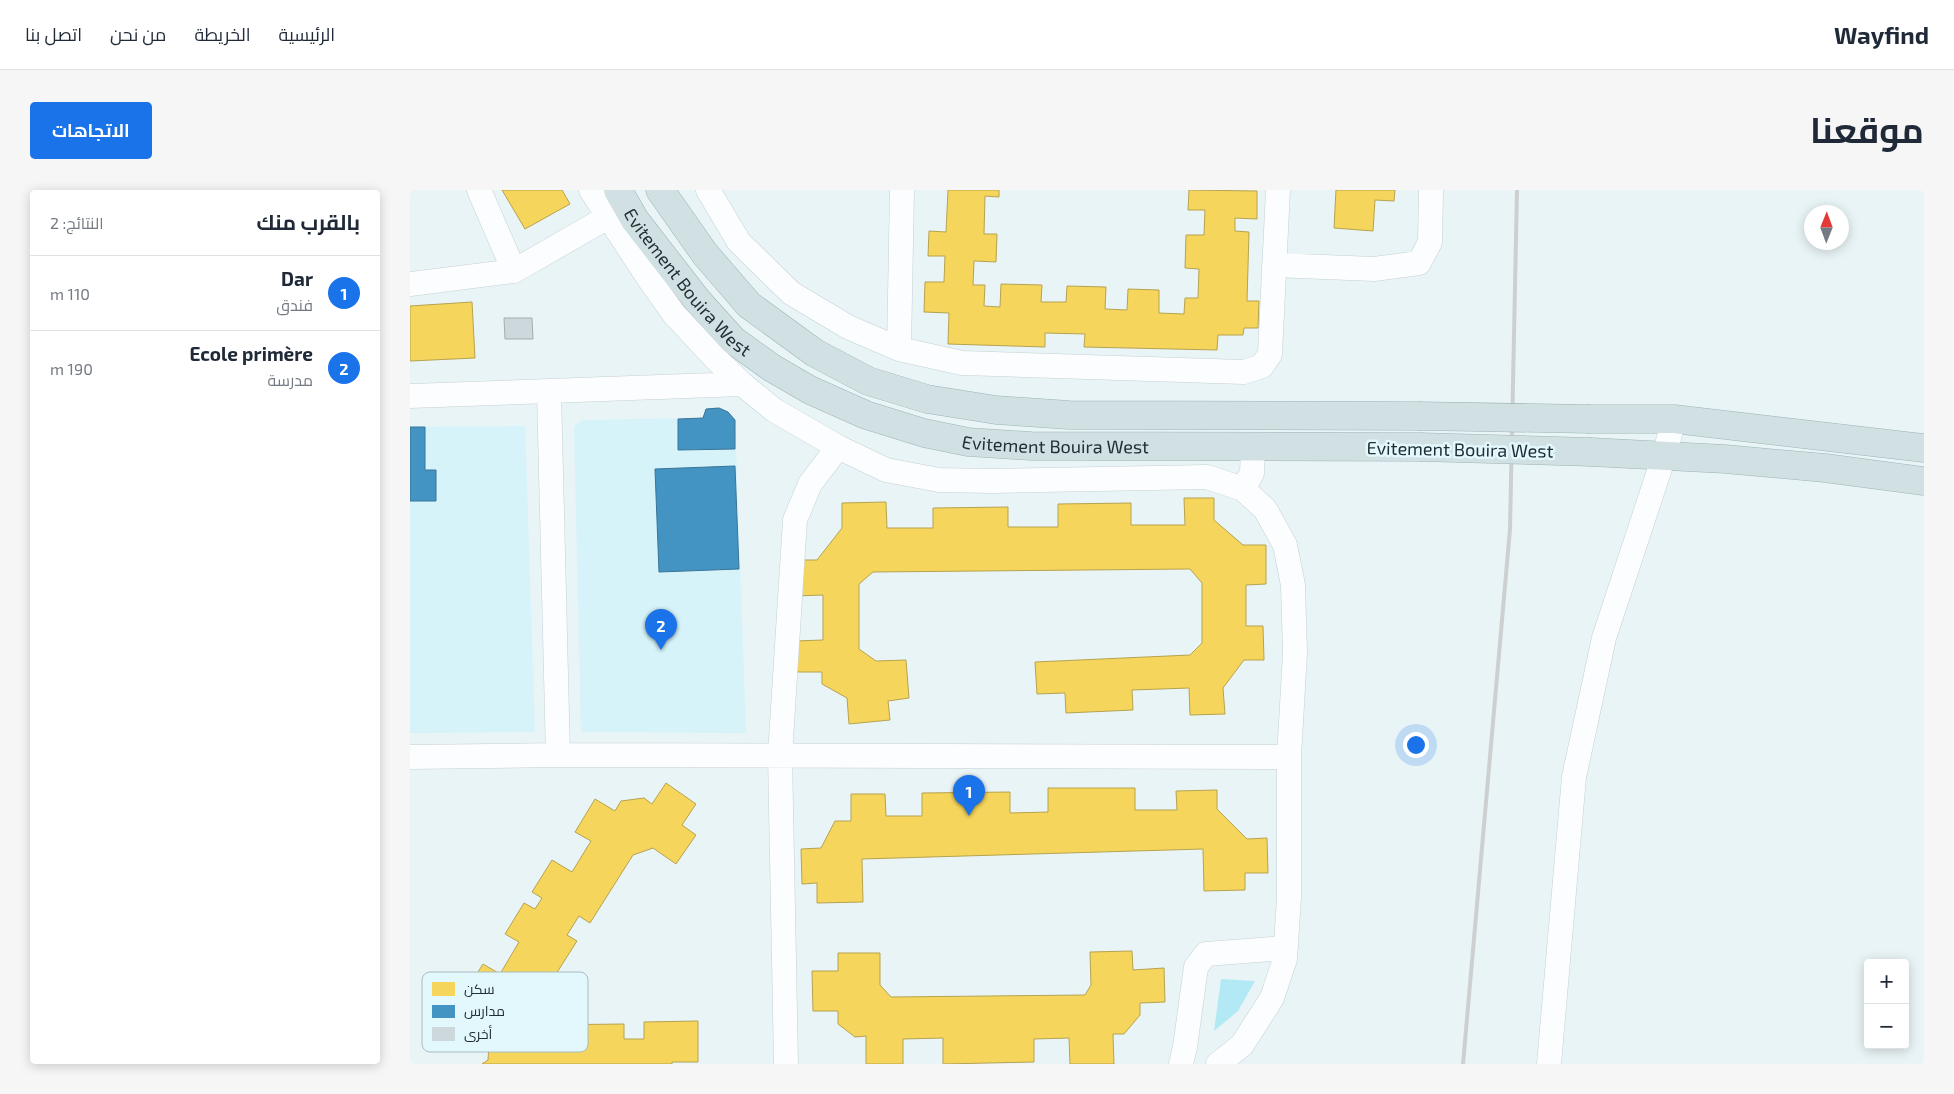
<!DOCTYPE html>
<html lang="ar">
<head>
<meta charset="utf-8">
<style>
	:root { --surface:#fff; --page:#f6f6f7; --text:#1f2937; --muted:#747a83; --line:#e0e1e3; --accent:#1a73e8 }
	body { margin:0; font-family:"Exo 2",Cairo,sans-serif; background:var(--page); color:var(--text); direction:rtl }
	.controls { position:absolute; right:15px; bottom:15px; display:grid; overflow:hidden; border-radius:5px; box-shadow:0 2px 12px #0003 }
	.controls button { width:45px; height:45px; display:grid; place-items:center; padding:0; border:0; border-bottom:1px solid var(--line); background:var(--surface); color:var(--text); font:25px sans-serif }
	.compass { position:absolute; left:1394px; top:15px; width:45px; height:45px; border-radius:50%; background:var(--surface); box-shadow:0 2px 12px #0003; rotate:1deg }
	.you { position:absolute; left:1005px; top:554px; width:18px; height:18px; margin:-12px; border:4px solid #fff; border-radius:50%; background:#1a73e8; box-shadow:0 0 0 8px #1a73e833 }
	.badge { display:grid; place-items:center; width:32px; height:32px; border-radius:50%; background:var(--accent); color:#fff; font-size:16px; font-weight:700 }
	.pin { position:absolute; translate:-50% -41px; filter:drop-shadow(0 1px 2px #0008) }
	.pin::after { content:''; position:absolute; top:26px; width:18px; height:15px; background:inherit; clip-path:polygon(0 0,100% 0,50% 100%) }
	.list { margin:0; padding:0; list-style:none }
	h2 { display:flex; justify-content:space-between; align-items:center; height:65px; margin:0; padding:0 20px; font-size:21px }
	h2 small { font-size:16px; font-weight:400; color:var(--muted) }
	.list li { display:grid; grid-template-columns:32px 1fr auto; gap:15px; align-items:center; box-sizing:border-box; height:75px; padding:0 20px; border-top:1px solid var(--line) }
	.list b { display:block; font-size:19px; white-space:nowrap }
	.list p { margin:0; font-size:16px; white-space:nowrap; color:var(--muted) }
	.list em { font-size:16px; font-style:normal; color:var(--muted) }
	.map { position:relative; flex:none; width:1514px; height:874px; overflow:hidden; direction:ltr; border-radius:5px }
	header { display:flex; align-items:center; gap:30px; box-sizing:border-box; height:70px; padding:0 25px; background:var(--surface); border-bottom:1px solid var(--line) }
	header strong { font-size:24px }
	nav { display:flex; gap:28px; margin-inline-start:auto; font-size:18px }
	.intro { display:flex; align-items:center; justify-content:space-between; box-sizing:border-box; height:120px; padding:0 30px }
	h1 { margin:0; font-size:35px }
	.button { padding:12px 22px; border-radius:5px; background:var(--accent); color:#fff; font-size:18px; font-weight:700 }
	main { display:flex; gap:30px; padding:0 30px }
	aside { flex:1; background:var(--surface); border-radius:5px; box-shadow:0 2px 12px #0003 }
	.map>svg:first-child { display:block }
	.built { fill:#d5f3f9 }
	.green { fill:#b3e9f4 }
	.homes { fill:#f6d55c; stroke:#b6a34f }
	.schools { fill:#4393c3; stroke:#397598 }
	.building { fill:#ccd8db; stroke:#a3aeb1 }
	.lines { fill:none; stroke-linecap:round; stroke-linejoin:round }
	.street-casing { stroke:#c5d0d3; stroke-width:25 }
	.highway-casing { stroke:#9db3b7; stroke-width:29 }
	.street { stroke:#fcfdfe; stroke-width:24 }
	.highway { stroke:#d0e0e3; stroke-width:28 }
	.rail { stroke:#cdd0d1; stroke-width:4 }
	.highway-bridge-casing { stroke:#9db3b7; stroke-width:29; stroke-linecap:butt }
	.highway-bridge { stroke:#d0e0e3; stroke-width:28 }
	.labels { text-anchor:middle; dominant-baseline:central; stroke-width:5; stroke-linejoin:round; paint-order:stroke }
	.street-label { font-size:18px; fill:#222f32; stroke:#e3f8fd }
	.key { fill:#e3f8fd; stroke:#a9bcc0; stroke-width:1 }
	.key-label { font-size:14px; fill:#222f32 }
</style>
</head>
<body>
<header>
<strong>Wayfind</strong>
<nav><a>الرئيسية</a><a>الخريطة</a><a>من نحن</a><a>اتصل بنا</a></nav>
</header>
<div class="intro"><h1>موقعنا</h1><a class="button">الاتجاهات</a></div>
<main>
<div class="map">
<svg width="1514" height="874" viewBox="0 0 1514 874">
	<rect width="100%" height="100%" fill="#e9f4f7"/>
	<path class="built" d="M309,218L318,222L325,230L336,543L171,542L164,237L172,230L293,228L296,219Z
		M115,236L125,542L0,543V237Z"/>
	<path class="green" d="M811,789L845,791L828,821L804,841Z"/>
	<path class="homes" d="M92,0H152L160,14L115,39Z
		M538,0H589V7L575,6L574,44H587L586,72L564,71L563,95H575L574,116L590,117L591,94L632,95L631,112H656L657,96L696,97L695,119L717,120L718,99L749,100V123L774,124L775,108H788L789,79L775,78L776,45H794L795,20H778L779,0L847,1V29L825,28V41L839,42L837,111H849L848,138H834L833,145H808L807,160L674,157L675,144L635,143V157L538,154L539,123L514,122L515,92H534L535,66H518L519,41L536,42Z
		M926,0H985L984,11L965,10L963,41L924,38Z
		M62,112L65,168L0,171V116Z
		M774,308H804V330L833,355H856V394L836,395V436H853L854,470H834L813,498L815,524L780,525L779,498L722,500L723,520L656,523L655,503L627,504L625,472L780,465L792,453V393L780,379L463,382L449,394V459L466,471L496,470L499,508L478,511L480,530L439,534L437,508L412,494V482H385V451L413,450V405L385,406V370H407L432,338V313L476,312L477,338H523V318L598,317V337H648V314L721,313V335H775Z
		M256,593L286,614L272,635L286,645L266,674L243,658L223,665L180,733L169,726L157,745L167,751L120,825L127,835L214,834V849H234V832L288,831V872H262V874H72L78,870L81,824L53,806L73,774L90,784L109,752L95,744L114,713L125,719L132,708L122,702L142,670L162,682L181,651L165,642L185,609L205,621L211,611L234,608L242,614Z
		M638,598H725V620H767L766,601L807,600V619L837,649L857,648L858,683H835V700L794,701L793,659L452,669L453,712L407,713V693L392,694L391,659L411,658L425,631H441V604H475L476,626H512V603L600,602V623L638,622Z
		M722,761L723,780L754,778L755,812L730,813V825L714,844H703L704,874H660L659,848L624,849V872L533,874V848L493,849V874H456V846L445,847L428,834V821H403L402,781H428V763H470V795L481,807L675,805L681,795L680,762Z"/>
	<path class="schools" d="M309,218L318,222L325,230V259L268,260V229L293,228L296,219Z
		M0,237H15V280H26V311H0Z
		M325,276L329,379L249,382L245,279Z"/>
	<path class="building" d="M94,128H122L123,149H95Z"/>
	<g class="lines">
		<defs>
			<path id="street" d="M69,0L104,81
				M181,0L237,86L264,124L304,167L332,194L364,220L428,257L476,280L529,290L583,291L797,287L833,299L855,319L875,355L883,395L885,463L879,567
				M298,0L329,52L381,103L438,137L489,159L552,173L834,182L852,176L860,164L868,0
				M864,75L964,79L1009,73L1020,52L1021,0
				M0,94L104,81L198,27
				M489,159L492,0
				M0,206L332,194
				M833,299L842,283L843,257
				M148,565L879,567V707L875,769L862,808L832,855L808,874
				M0,567L148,565L139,202
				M376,874L370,565L385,330L400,294L428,257
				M771,874L775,857L786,777L796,764L876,758
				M1139,874L1164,587L1194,448L1254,266L1264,229"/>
			<g id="highway">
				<path id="s1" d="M208,0L225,30L287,110L323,150L362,178L400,200L456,225L514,243L558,252L621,256L1010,257"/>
				<path d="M250,0L295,64L339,115L405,163L458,191L517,209L586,220L659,225L1009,226"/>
				<path d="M1180,229H1264L1514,258"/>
				<path d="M1181,262L1315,269L1415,278L1514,291"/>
			</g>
		</defs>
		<use href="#street" class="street-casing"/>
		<use href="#highway" class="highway-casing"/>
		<use href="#street" class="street"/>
		<use href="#highway" class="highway"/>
		<path class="rail" d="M1053,874L1100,339L1107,0"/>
		<defs>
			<path id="highway-bridge" d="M1009,226L1180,229
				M1010,257L1181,262"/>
		</defs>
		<use href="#highway-bridge" class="highway-bridge-casing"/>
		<use href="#highway-bridge" class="highway-bridge"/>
	</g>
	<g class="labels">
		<g class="street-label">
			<text stroke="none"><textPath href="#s1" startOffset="116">Evitement Bouira West</textPath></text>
			<text stroke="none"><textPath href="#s1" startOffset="536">Evitement Bouira West</textPath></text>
			<text transform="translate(1050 259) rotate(1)">Evitement Bouira West</text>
		</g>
	</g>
	<rect x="12" y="782" width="166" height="80" rx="8" class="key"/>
	<rect x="22" y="792" width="23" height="14" fill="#f6d55c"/>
	<rect x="22" y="815" width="23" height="13" fill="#4393c3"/>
	<rect x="22" y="837" width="23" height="14" fill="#ccd8db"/>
	<g class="key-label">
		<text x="54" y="804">سكن</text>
		<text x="54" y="826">مدارس</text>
		<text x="54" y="849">أخرى</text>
	</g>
</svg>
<div class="controls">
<button>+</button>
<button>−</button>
</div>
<svg class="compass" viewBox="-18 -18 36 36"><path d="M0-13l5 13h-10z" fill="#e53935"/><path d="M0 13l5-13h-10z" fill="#747a83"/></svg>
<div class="you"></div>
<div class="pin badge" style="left:559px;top:626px">1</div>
<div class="pin badge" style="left:251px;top:460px">2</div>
</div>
<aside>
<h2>بالقرب منك<small>النتائج: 2</small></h2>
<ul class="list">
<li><span class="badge">1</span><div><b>Dar</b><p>فندق</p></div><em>110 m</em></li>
<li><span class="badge">2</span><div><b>Ecole primère</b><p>مدرسة</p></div><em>190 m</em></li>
</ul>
</aside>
</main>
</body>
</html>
